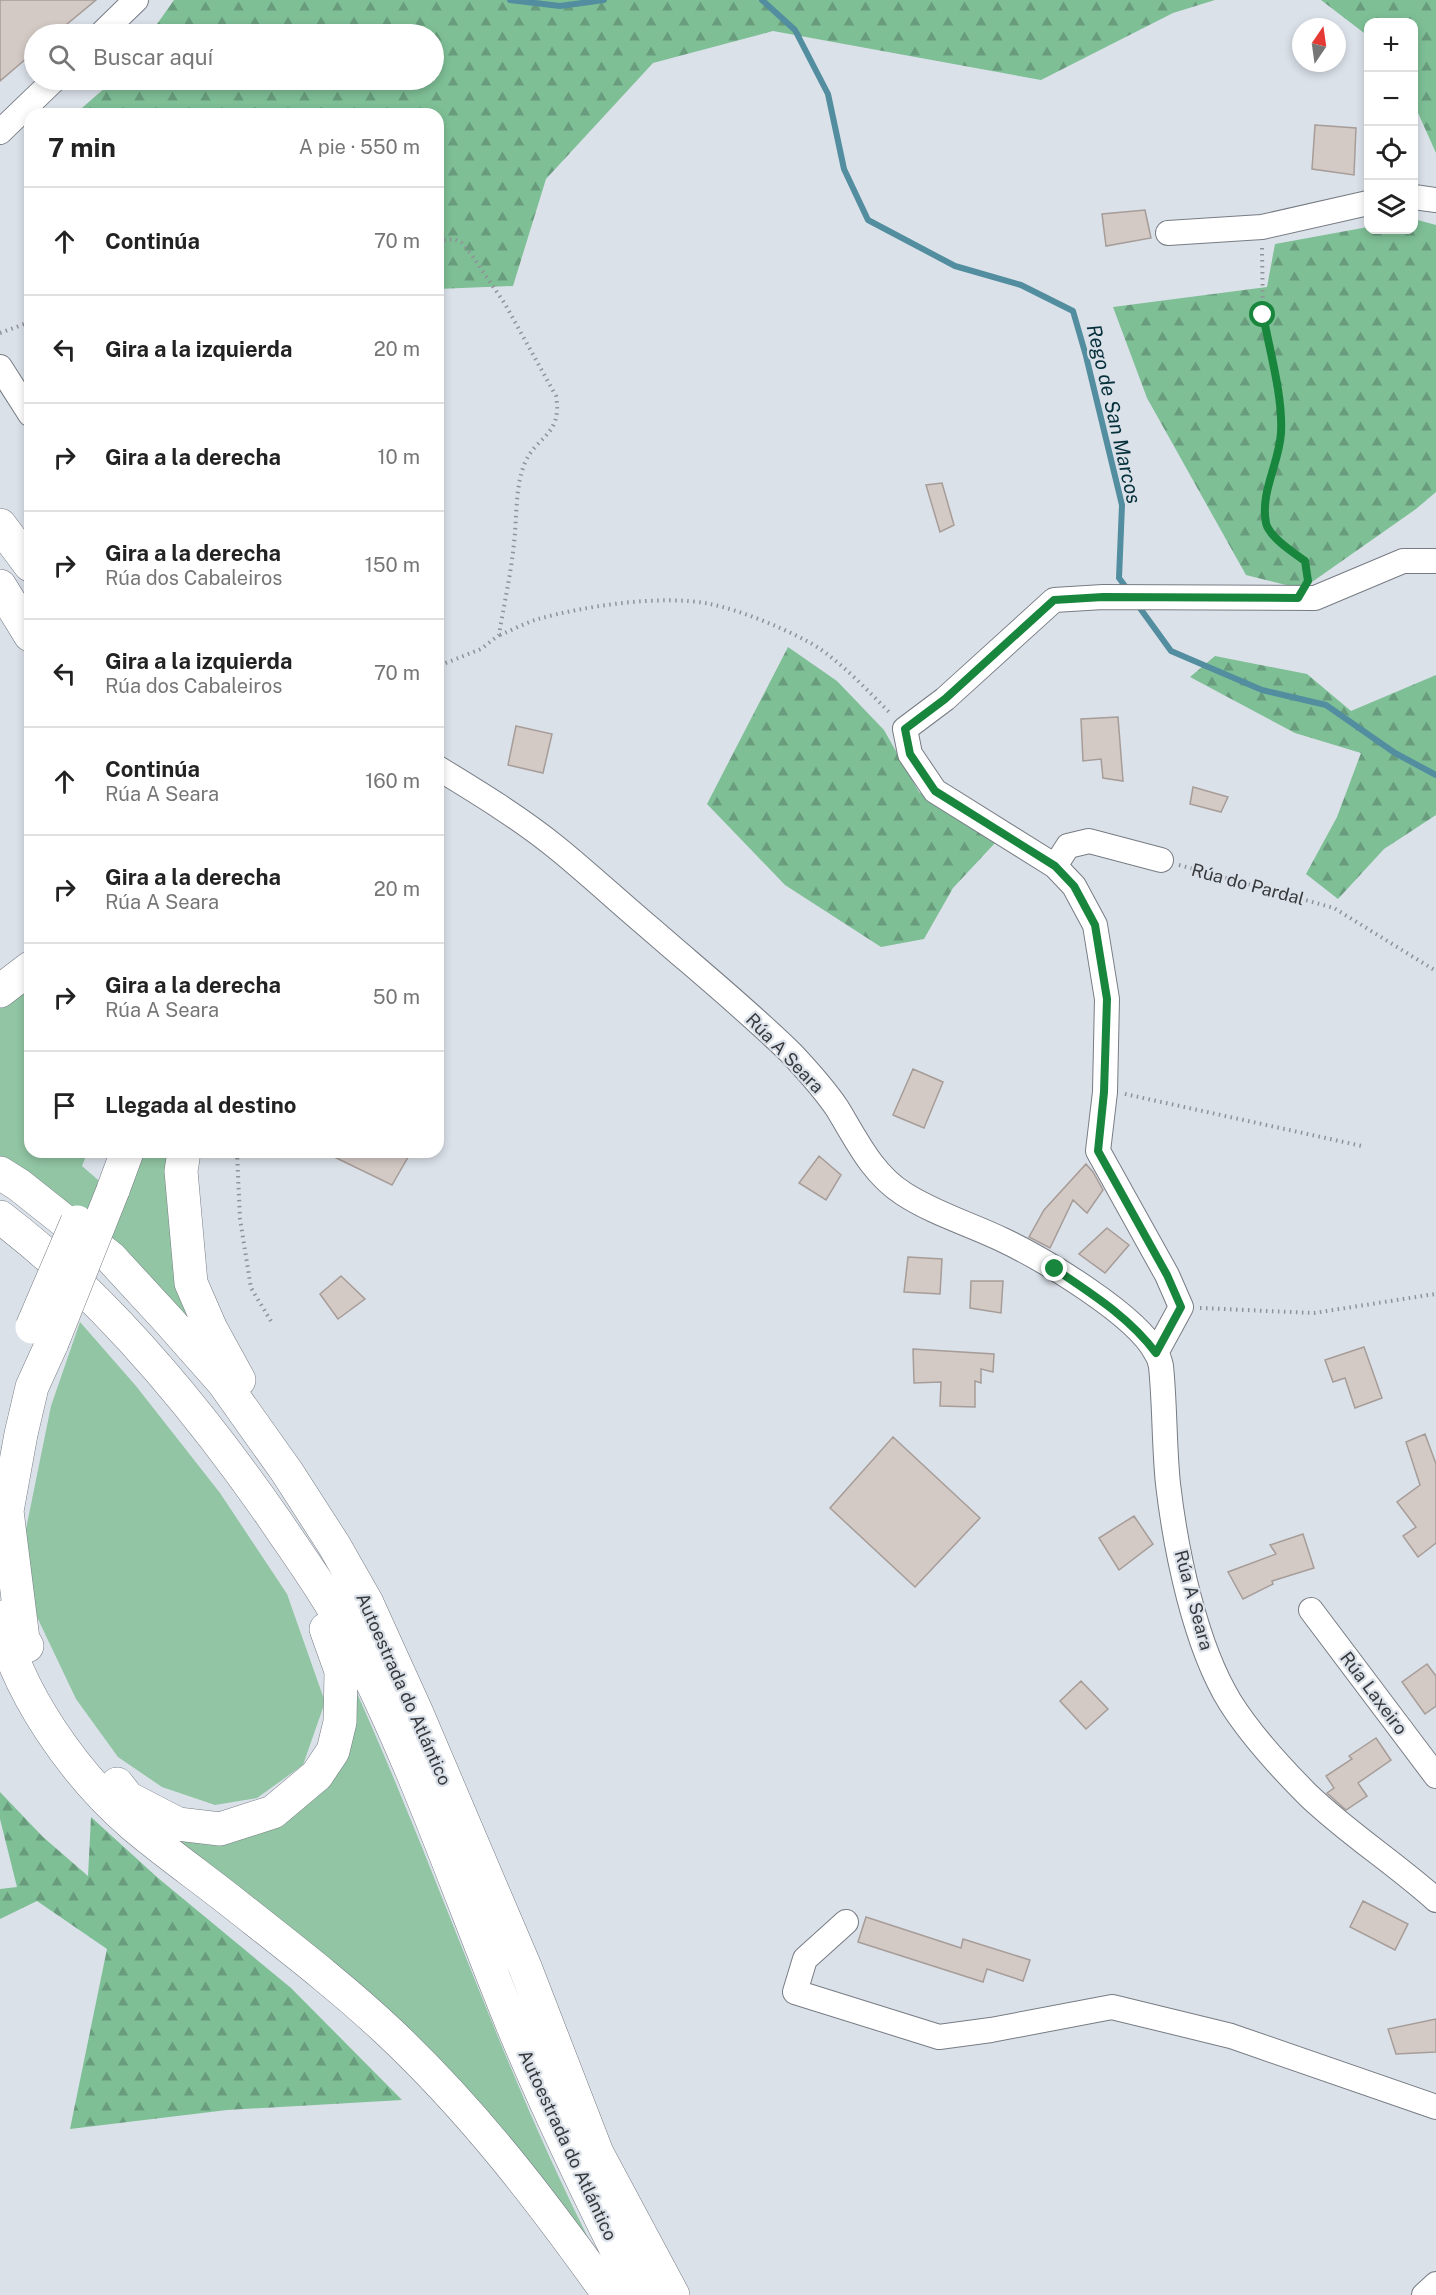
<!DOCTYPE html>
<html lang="es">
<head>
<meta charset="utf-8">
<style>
	:root { --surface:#fff; --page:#f2f2f2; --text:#222; --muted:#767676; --line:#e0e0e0 }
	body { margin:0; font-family:"Public Sans",sans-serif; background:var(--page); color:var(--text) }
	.controls { position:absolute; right:18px; top:18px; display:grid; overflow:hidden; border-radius:12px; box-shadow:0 3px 9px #0003 }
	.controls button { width:54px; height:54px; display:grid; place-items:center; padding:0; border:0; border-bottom:2px solid var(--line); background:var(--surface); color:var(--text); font:30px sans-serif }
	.compass { position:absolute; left:1292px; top:18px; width:54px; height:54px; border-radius:50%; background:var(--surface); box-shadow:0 3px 9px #0003; rotate:13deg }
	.stop { position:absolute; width:18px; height:18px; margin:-14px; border:4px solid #19863d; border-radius:50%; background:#fff }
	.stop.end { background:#19863d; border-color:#fff; box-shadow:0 2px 6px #0008 }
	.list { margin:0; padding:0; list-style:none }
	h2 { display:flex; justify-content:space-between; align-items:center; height:78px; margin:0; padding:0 24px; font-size:26px }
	h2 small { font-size:20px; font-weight:400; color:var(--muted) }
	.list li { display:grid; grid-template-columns:39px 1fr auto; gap:18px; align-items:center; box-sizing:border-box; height:108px; padding:0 24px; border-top:2px solid var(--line) }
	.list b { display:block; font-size:22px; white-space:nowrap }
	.list p { margin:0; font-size:20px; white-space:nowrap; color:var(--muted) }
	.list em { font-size:20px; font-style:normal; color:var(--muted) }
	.icon { flex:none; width:33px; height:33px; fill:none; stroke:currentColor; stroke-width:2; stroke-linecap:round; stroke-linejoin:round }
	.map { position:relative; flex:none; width:1436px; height:2295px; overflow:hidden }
	.search { position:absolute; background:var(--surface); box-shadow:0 3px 9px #0003; left:24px; top:24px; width:420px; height:66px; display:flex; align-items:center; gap:15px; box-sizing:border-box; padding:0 21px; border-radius:33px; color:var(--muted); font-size:22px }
	.panel { position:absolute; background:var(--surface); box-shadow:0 3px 9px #0003; left:24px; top:108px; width:420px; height:1050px; border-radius:18px }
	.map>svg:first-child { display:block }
	.green { fill:#91c5a3 }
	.forest { fill:url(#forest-firs) }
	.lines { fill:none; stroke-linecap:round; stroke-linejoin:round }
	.stream { stroke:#528e9f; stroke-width:6 }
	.building { fill:#d3c9c5; stroke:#a69c98; stroke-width:1.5 }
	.minor-casing { stroke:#777c84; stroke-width:26 }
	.highway-casing { stroke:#777c84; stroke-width:34 }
	.path { stroke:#8f9398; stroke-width:4; stroke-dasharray:1.5 4.5; stroke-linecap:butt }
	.minor { stroke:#fff; stroke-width:24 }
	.highway { stroke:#fff; stroke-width:33 }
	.highway-bridge-casing { stroke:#777c84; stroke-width:34; stroke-linecap:butt }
	.highway-bridge { stroke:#fff; stroke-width:33 }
	.route { stroke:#19863d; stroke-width:8 }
	.labels { text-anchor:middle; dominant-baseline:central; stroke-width:4.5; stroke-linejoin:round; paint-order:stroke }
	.street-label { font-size:18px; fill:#37393c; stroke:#dbe1e9 }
	.water-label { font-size:20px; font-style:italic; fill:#06303b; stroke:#dbe1e9 }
</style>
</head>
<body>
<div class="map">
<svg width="1436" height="2295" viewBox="0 0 1436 2295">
	<defs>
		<pattern id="forest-firs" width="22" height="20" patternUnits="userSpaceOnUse" patternTransform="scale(1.5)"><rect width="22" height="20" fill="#7ebf96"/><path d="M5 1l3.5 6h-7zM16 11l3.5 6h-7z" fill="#689c7c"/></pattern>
	</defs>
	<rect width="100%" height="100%" fill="#dbe1e9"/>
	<path class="green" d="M30,983V1152H91L89,1157L86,1156L82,1166L121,1200L140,1152H175L208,1350L0,1158V1003Z
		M80,1322L136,1386L220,1493L287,1594L325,1702L303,1765L257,1798L215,1805L162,1787L118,1757L76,1699L37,1617L25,1534L51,1406Z
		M350,1678C437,1868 501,2069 597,2255L145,1813L282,1817Z"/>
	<path class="forest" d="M174,0H1215L1173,13L1041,80L773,31L653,63L546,179L513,286L438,289V114H75L114,80H434V34H150Z
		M1321,0H1436V153L1414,104V22H1368V36Z
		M1414,219L1436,225V492L1416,509L1302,589L1246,575L1147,398L1113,307L1267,287L1275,244L1368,227V230H1414Z
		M788,647L837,681L884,730L919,792L995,843L953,888L924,939L881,947L785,885L707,804Z
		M1215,656L1307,674L1351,711L1436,675V815L1384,849L1338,899L1306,874L1337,817L1361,753L1295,733L1190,677Z
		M0,1792L43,1837L88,1876L91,1817L158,1878L291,1988L402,2100L227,2110L70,2129L107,1949L37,1901L0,1919V1889L17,1887L0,1819Z"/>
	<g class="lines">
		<path class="stream" d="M510,0L560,6L604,0
			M762,0L795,30L828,94L844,169L868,220L955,266L1021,285L1073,311L1086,356L1122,505L1119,578L1128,590
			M1137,604L1171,651L1262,690L1326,705L1395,753L1436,775"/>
	</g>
	<path class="building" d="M0,0H96L55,34H34V52L0,81Z
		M1315,125L1356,128L1354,175L1312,169Z
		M1145,210L1151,238L1106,246L1102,214Z
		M942,483L954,525L940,532L926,485Z
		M1118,717L1123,781L1103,778L1101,759L1083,761L1081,719Z
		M516,726L552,734L543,773L508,765Z
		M1193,787L1228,797L1221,812L1190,804Z
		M913,1069L943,1082L924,1128L893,1115Z
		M324,1152H411L392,1185Z
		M819,1156L841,1175L826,1200L799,1183Z
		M1086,1164L1093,1172L1103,1190L1087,1213L1073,1200L1050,1248L1029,1237L1044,1210Z
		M1107,1228L1129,1245L1105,1273L1079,1254Z
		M908,1257L942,1259L940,1294L904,1292Z
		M341,1276L365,1299L338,1319L320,1294Z
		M971,1281H1003L1001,1313L970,1308Z
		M1364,1347L1382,1398L1355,1408L1345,1378L1333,1382L1325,1360Z
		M913,1349L994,1354L993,1372L981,1369V1383L975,1381V1407L940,1406L941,1382L914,1383Z
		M1425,1434L1436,1464V1543L1418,1557L1403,1536L1416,1527L1397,1502L1420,1485L1406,1442Z
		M893,1437L980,1518L915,1587L830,1508Z
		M1134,1516L1153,1544L1119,1570L1099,1538Z
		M1303,1534L1314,1568L1272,1581L1273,1584L1243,1599L1228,1572L1276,1554L1270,1545Z
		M1427,1664L1436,1676V1706L1425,1714L1402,1682Z
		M1081,1681L1108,1709L1086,1729L1060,1701Z
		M1376,1738L1391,1760L1358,1783L1367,1796L1346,1810L1327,1793L1334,1788L1326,1776L1352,1759L1349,1756Z
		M1363,1901L1408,1924L1395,1950L1350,1927Z
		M866,1917L961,1948L963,1939L1030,1960L1023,1981L987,1969L983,1982L858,1942Z
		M1436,2019V2052L1396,2054L1388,2029Z"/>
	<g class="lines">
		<defs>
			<path id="minor" d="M101,34L136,0
				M0,132L54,80
				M1414,197L1436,200
				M1168,233L1262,227L1368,203
				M0,367L30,414
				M438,768C479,793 520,818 557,848C589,874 620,903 651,929C698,970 747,1010 791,1053C807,1070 824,1089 837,1108C856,1139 872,1174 904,1194C935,1214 970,1224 1003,1240C1043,1259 1137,1315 1156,1353C1159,1357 1160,1362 1161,1366C1165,1406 1164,1445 1168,1484C1176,1552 1195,1645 1230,1702C1252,1737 1281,1768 1309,1796C1349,1834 1396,1864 1436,1900
				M1055,866L1068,846L1089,841L1161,860
				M1156,1353L1181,1307L1167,1275L1098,1151L1105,1092L1107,999L1095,925L1074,886L1055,866L935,791L910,754L905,729L945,699L1054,600L1103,597L1315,598L1403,561H1436
				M1311,1610L1436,1776
				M846,1922L805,1959L795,1992L939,2037L991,2030L1112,2007L1231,2036L1436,2107
				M1424,2295L1436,2284"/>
			<path id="highway" d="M0,525L30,565
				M0,586L30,635
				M0,991L30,968
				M184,1152L181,1171L191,1283L211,1329L239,1380
				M0,1173L19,1185L111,1258L169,1321L223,1382L287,1472L334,1545L367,1603L416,1711L525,1967L597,2153L673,2295
				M113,1190L127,1152
				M0,1217C107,1298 201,1413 277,1523C302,1560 328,1596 349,1636C414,1760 459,1894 512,2024C550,2116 594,2206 639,2295
				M0,1617C16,1692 75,1775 133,1825C165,1852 199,1876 232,1902C285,1944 339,1985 389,2032C474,2112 541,2200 609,2295
				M27,1646L23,1639L7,1511L21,1434L32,1387L52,1343
				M117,1784L128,1798L178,1824L220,1829L273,1812L317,1775L333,1751L340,1722L341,1671L326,1629"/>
		</defs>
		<use href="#minor" class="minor-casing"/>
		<use href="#highway" class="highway-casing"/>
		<path class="path" d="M438,241L454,239L462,243L473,257L505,304L556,396C563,436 535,436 524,465C515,490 517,517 514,543C511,574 504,604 499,635L481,649L438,666
			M1262,248L1263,315L1278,399L1281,434L1265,504L1266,526L1282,544L1305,561L1308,579
			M0,333L30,322
			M500,635C512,630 525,623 538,619C585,606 662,594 710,604C740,610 778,626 805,640C835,655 867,690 891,714
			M1179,865L1334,908L1436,971
			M1125,1094L1362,1146
			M237,1152L240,1219L251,1288L271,1321
			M1200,1308L1314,1313L1435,1294"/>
		<use href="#minor" class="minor"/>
		<use href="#highway" class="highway"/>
		<defs>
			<path id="highway-bridge" d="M32,1327L77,1222
				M52,1343L113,1190"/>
		</defs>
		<use href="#highway-bridge" class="highway-bridge-casing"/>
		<use href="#highway-bridge" class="highway-bridge"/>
	</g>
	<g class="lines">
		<path class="route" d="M1055,1269C1092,1294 1129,1317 1156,1353L1181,1307L1167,1275L1098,1151L1104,1092L1107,999L1095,925L1074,886L1055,866L935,791L910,754L905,729L945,699L1054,600L1103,597L1298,598L1308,581L1305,561C1294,553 1269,537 1266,523C1260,492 1279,464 1281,433C1283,397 1270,352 1263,315"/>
	</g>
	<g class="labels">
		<g class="street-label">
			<text transform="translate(1248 884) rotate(15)">Rúa do Pardal</text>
			<text transform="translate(785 1053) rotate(46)">Rúa A Seara</text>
			<text transform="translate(1194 1600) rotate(75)">Rúa A Seara</text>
			<text transform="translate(404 1689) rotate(66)">Autoestrada do Atlántico</text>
			<text transform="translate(1374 1693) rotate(53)">Rúa Laxeiro</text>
			<text transform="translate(568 2145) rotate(65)">Autoestrada do Atlántico</text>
		</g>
		<g class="water-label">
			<text transform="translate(1114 414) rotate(77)">Rego de San Marcos</text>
		</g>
	</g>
</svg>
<div class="controls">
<button>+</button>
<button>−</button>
<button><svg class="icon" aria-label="locate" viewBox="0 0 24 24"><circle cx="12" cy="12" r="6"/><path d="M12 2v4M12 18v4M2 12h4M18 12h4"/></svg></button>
<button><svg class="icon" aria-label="layers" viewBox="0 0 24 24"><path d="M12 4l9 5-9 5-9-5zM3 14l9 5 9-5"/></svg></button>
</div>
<svg class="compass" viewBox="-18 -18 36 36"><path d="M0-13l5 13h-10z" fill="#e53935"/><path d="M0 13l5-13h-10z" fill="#767676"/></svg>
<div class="stop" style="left:1263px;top:315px"></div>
<div class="stop end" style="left:1055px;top:1269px"></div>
<div class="search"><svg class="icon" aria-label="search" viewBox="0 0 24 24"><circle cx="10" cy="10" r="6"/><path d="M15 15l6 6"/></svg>Buscar aquí</div>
<section class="panel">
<h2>7 min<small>A pie · 550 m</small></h2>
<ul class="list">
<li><svg class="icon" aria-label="ahead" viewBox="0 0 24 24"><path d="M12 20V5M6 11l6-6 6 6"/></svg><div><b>Continúa</b></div><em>70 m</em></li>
<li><svg class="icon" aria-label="left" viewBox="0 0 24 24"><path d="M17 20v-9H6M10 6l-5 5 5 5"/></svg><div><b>Gira a la izquierda</b></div><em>20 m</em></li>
<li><svg class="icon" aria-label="right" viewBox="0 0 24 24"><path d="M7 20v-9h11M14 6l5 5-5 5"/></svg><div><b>Gira a la derecha</b></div><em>10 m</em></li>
<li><svg class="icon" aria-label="right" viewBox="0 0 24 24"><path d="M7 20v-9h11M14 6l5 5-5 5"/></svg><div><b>Gira a la derecha</b><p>Rúa dos Cabaleiros</p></div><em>150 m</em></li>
<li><svg class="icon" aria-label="left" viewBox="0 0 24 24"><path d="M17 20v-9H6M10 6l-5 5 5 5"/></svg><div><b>Gira a la izquierda</b><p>Rúa dos Cabaleiros</p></div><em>70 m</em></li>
<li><svg class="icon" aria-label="ahead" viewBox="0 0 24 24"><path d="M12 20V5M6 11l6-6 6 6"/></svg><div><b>Continúa</b><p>Rúa A Seara</p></div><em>160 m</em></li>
<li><svg class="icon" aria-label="right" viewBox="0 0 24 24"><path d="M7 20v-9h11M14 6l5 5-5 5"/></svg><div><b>Gira a la derecha</b><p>Rúa A Seara</p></div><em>20 m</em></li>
<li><svg class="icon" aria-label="right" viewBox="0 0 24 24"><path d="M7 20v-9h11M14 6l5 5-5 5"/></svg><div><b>Gira a la derecha</b><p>Rúa A Seara</p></div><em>50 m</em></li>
<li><svg class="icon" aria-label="arrive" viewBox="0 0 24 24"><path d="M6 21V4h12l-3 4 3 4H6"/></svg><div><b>Llegada al destino</b></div></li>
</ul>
</section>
</div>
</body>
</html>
